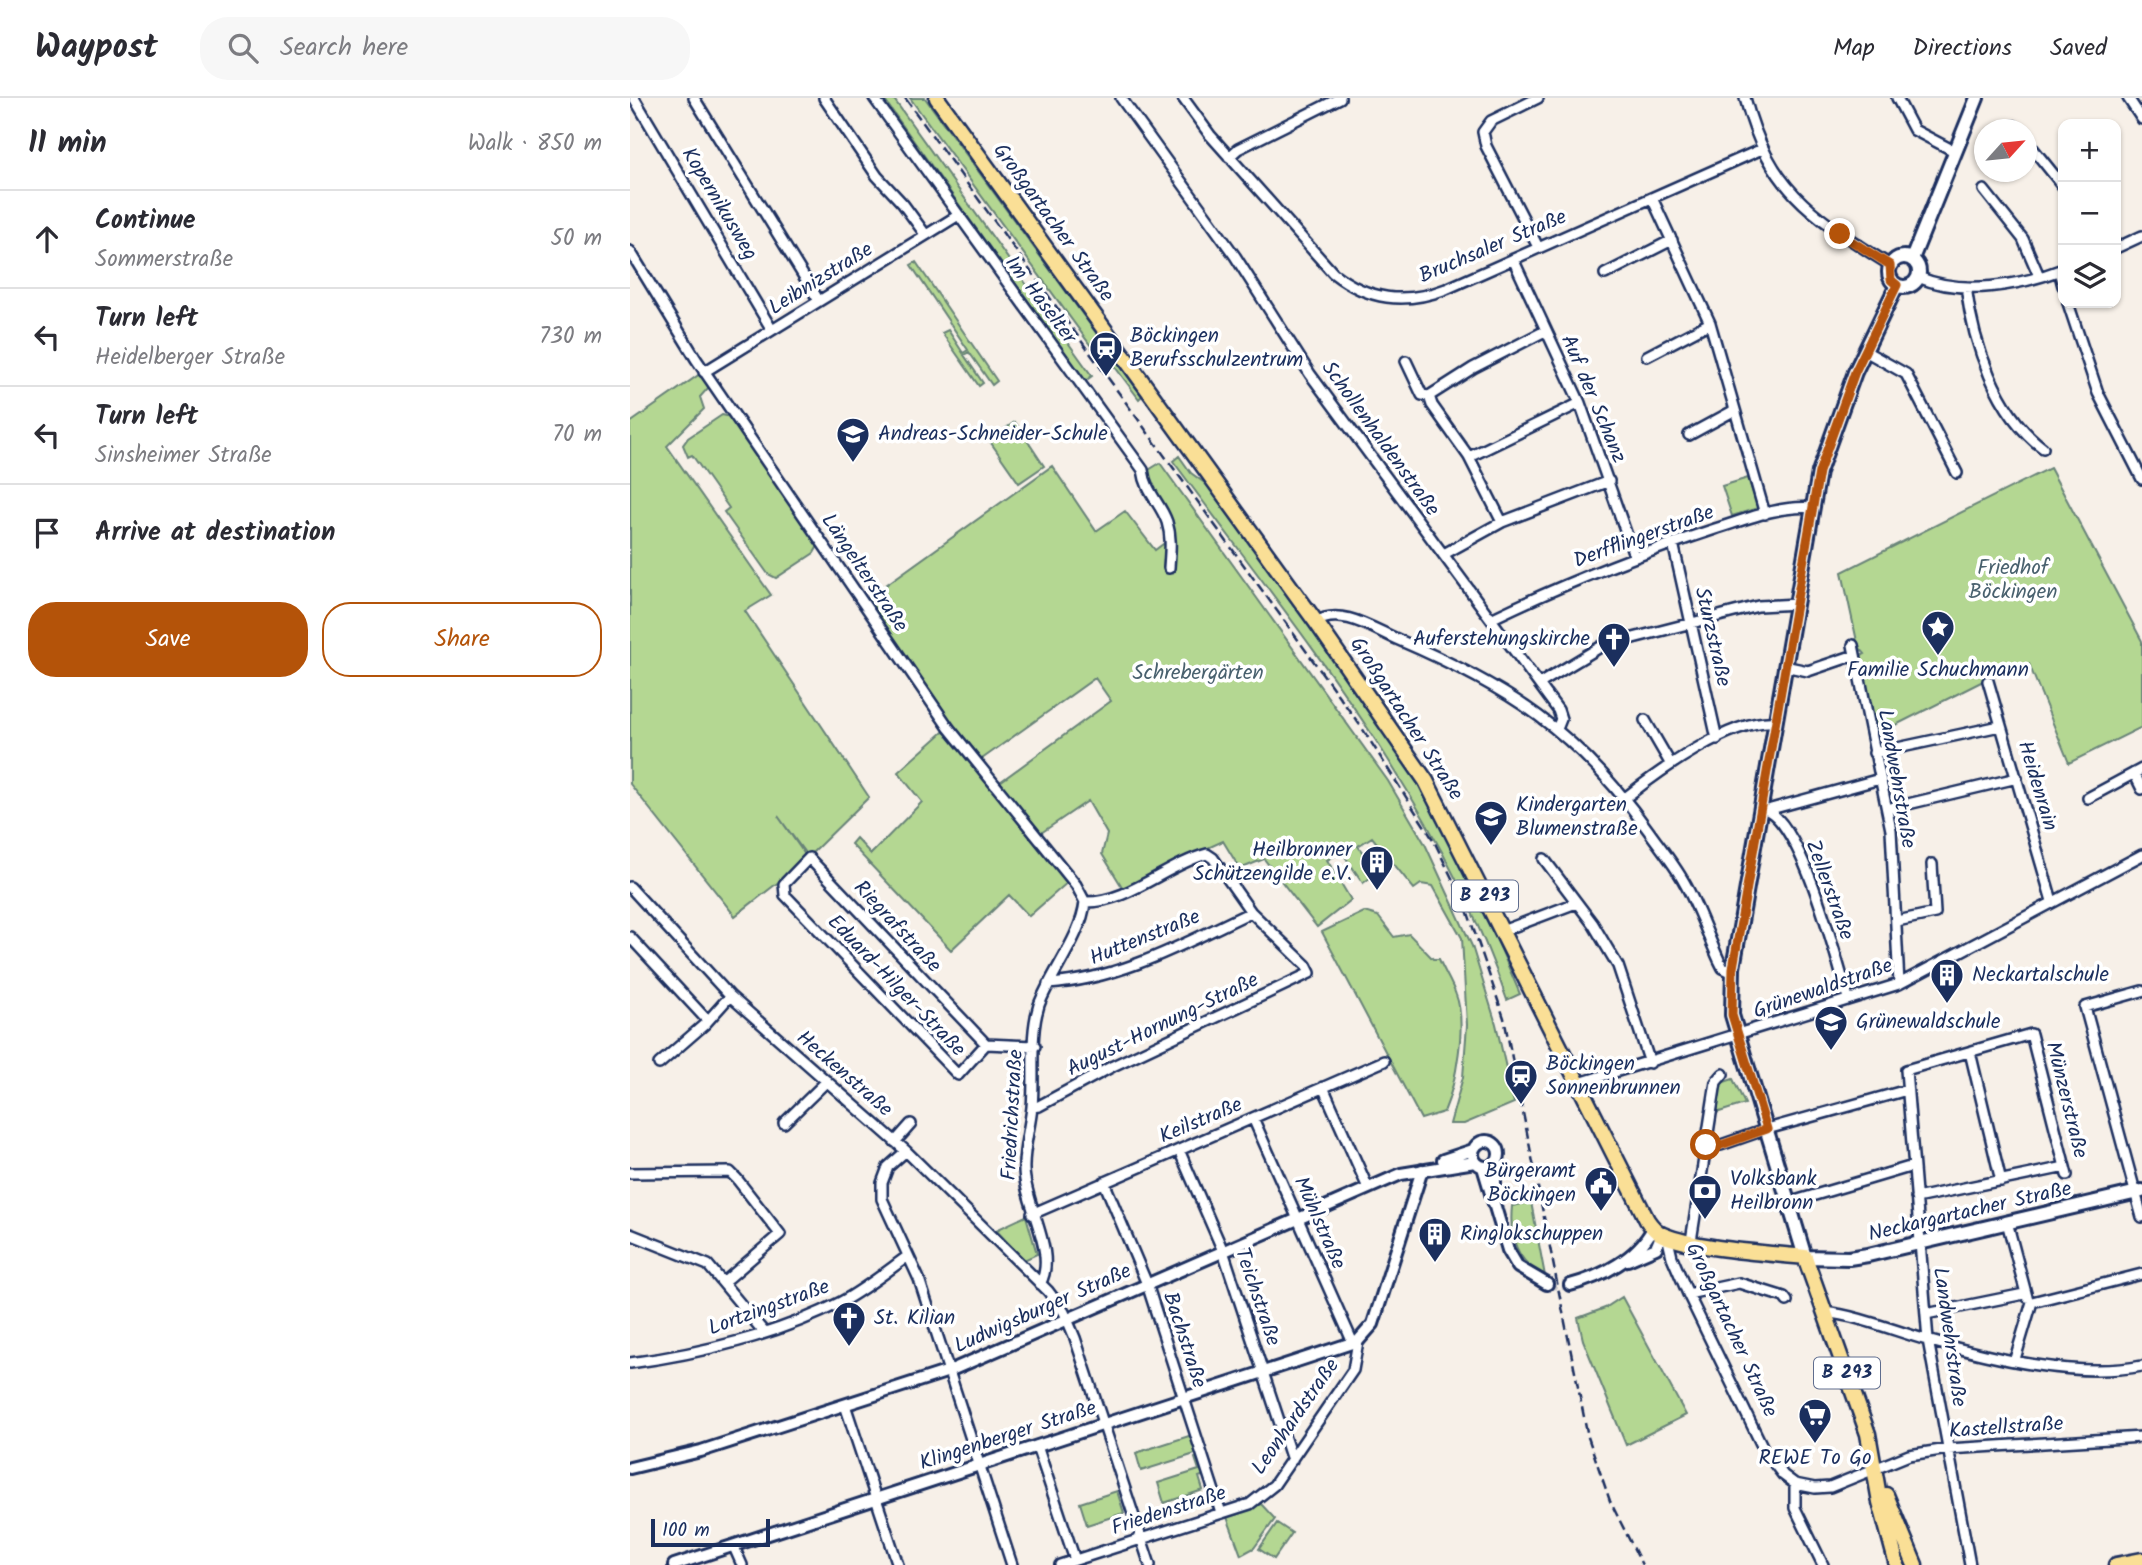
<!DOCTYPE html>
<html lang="en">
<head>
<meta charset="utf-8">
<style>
	:root { --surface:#fff; --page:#f7f7f7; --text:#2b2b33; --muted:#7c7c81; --line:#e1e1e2; --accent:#b45309 }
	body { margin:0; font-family:Kalam,sans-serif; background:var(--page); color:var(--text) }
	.controls { position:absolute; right:21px; top:21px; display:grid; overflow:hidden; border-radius:14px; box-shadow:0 2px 5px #0004 }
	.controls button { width:63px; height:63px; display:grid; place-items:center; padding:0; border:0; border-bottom:2px solid var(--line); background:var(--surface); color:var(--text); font:35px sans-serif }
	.compass { position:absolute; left:1344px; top:21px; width:63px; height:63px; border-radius:50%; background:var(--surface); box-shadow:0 2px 5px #0004; rotate:63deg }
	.scale { position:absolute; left:21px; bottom:18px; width:119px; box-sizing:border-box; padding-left:7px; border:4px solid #1b2f5e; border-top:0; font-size:19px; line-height:24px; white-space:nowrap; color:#1b2f5e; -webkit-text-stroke:5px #fff; paint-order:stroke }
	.stop { position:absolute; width:21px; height:21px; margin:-16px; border:5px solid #b45309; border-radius:50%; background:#fff }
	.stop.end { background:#b45309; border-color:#fff; box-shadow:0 2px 7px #0008 }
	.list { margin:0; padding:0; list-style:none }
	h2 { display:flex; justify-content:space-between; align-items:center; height:91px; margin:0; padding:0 28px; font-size:30px }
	h2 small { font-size:23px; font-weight:400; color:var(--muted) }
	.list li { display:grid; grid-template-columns:46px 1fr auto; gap:21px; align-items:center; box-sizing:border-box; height:98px; padding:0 28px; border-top:2px solid var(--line) }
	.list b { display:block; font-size:26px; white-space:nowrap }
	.list p { margin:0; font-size:23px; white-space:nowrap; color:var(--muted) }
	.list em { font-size:23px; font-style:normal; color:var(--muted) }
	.actions { display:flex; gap:14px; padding:21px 28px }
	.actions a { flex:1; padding:16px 0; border:2px solid var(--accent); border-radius:28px; text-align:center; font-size:24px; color:var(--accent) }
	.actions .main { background:var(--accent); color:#fff }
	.icon { flex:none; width:38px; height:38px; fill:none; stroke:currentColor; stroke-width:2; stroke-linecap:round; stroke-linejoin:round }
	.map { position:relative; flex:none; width:1512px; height:1467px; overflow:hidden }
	header { display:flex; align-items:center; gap:42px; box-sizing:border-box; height:98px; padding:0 35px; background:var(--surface); border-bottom:2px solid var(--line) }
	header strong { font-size:33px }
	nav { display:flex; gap:38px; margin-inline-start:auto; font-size:24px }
	.search { width:490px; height:63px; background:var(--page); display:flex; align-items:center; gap:18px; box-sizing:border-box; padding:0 24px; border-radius:28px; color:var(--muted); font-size:26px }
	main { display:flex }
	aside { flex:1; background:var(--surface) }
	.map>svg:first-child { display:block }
	.green { fill:#b4d792; stroke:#688378; stroke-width:2 }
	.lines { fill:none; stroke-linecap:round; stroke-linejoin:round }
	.tertiary-tunnel { stroke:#cbc9cc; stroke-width:10; stroke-dasharray:10 5; stroke-linecap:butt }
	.minor-casing { stroke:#1b2f5e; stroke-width:14 }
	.tertiary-casing { stroke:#1b2f5e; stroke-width:16 }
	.secondary-casing { stroke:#1b2f5e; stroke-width:18 }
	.primary-casing { stroke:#1b2f5e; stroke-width:19 }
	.minor { stroke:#fff; stroke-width:9 }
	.tertiary { stroke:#fff; stroke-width:10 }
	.secondary { stroke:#fff; stroke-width:12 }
	.primary { stroke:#fadf96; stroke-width:14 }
	.rail { stroke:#1b2f5e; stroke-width:2.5; stroke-dasharray:10 5; stroke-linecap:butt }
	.route { stroke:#b45309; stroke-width:9 }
	.labels { text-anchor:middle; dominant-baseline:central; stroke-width:7; stroke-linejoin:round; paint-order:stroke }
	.shield { fill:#fff; stroke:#5f6d8e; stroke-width:2 }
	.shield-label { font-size:19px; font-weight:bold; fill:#1b2f5e }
	.street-label { font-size:21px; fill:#1b2f5e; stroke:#fff }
	.poi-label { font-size:21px; fill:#1b2f5e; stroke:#fff; text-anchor:start }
	.park-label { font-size:21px; fill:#49616e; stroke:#fff }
</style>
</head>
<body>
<header>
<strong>Waypost</strong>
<div class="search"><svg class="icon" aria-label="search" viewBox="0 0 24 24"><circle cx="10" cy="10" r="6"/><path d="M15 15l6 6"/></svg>Search here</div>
<nav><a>Map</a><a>Directions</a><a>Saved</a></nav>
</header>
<main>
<aside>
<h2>11 min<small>Walk · 850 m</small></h2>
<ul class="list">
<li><svg class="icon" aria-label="ahead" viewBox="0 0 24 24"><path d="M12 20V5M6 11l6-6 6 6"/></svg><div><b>Continue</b><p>Sommerstraße</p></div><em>50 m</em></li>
<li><svg class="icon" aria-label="left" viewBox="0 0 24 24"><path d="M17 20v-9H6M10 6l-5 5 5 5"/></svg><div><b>Turn left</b><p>Heidelberger Straße</p></div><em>730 m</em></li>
<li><svg class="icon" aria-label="left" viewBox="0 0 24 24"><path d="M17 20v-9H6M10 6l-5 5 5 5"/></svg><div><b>Turn left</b><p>Sinsheimer Straße</p></div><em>70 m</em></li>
<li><svg class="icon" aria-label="arrive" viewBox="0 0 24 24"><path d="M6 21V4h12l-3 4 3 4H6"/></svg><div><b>Arrive at destination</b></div></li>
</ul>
<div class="actions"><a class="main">Save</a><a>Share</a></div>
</aside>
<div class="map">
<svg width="1512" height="1467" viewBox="0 0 1512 1467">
	<rect width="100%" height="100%" fill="#f7f0e8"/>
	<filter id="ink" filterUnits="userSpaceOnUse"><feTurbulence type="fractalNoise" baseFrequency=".0143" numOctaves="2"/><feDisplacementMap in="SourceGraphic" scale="14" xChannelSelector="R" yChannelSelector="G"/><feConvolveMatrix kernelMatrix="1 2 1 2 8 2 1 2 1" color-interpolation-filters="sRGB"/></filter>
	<g filter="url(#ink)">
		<path class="green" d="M253,0H263L462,278L455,283Z
			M280,0H295L512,298L509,301L482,265L478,268L469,259Z
			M286,164L367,283L362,287L339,254L334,257L353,285L349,288L312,235L318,232L333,255L338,252L281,167Z
			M70,276L79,289L70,299L74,311L37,348L141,497L115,513L239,699L178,759L148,718L178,761L105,818L0,686V325Z
			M92,317L101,319L188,448L184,455L146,480L138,476L94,414L99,410L62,357L58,359L53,347L58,340Z
			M385,324L414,368L389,385L359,342Z
			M549,358L561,375L576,386L760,636L797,694L845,790L890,896L877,902C808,699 668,533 543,363Z
			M530,365L758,683L795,746L842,848L866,926L884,1005L834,1026H820L833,979L837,927L832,840L803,788L791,786L784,791L742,739L728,748L747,775L733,785L712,754L697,762L721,802L687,829L634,761L610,771L593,743L534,770L494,792L472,756L477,736L458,703L411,735L370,684L481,603L465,580L352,661L324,628L235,502L422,368L466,433L495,413L525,452L541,440L514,375Z
			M1420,370L1512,543V629L1439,665L1399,566L1359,580L1246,637L1231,558L1235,556L1228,548L1212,474Z
			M1118,380L1128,410L1102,418L1092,388Z
			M313,634L317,635L438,784L399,818L379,797L321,852L221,746L226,740L241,756L292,704L268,674Z
			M734,814L748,818L764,839L779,836L803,861H809C814,873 822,885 826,897C837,925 826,986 814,1014L791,1021L692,834Z
			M1103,981L1115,1006L1086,1015L1088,986Z
			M901,1104L915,1178C886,1164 879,1139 882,1108Z
			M396,1118L407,1156L394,1162L366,1132Z
			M992,1199L1056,1317L996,1347L953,1242L948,1220L975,1210Z
			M562,1337L568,1355L511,1373L506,1355Z
			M569,1358L575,1377L569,1379L573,1392L534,1405L528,1385L569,1372L565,1360Z
			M487,1393L494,1415L457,1427L450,1405Z
			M631,1406L645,1421L624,1450L611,1457L597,1419Z
			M647,1425L662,1435L644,1461L629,1451Z"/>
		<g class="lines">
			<path class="tertiary-tunnel" d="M917,1186L940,1187"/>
			<defs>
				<path id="minor" d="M4,0L142,232
					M64,0L189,203
					M194,0L247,78L273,106L295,136
					M244,0L513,372C516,395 530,404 537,424C542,440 540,454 539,470
					M491,0L605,158L680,276L928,612L931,621L927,631
					M553,0L580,37L703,175C738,202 774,207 816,191L1132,51
					M908,0L861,23L853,34L856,48L908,149
					M1115,0C1140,94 1183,118 1260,167
					M1267,0L1284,32L1326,54
					M1498,0L1512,21
					M1384,28L1387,32
					M1396,42L1433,88
					M599,59L608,51L710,0
					M1354,92L1393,141L1409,178
					M1022,100L1080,225L1135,416
					M1486,150L1512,138
					M0,153L66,261L319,630L446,787L455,804
					M883,161L950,305L1004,457
					M1429,173L1433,188
					M975,176L1042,142
					M1288,179C1333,198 1389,188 1433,171
					M1336,189C1343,245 1366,315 1413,350
					M1438,205L1468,295L1512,381
					M1235,253L1276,276L1327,375
					M1017,258L1080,225
					M776,263L792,297L799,298L802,307L839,359L872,424
					M74,274L327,118
					M799,298L843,270L915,233
					M1059,337L1105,312
					M839,359L950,305
					M1043,445L1087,641
					M814,456L872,424L979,383
					M863,520C935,485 1009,456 1085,431C1117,421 1150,407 1183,410
					M686,524C711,508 745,532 769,542C879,589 948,634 1018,732C1030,749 1044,766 1054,784C1068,808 1077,836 1089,862L1093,870L1103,875
					M1223,547L1261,732L1269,886
					M1154,568L1178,573L1225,557
					M1358,583L1422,803
					M909,586L972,548L1128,508L1167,506
					M1015,622L1040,665
					M1244,655L1370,628
					M1504,675L1512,691
					M995,700C1028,674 1102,620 1145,624
					M1458,700L1512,671
					M1131,710C1170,715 1207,863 1218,900
					M1141,711L1250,681
					M1257,711L1387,680
					M914,761L963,826L988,868L1020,965
					M0,789L100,898L276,1053L418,1193L434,1214L445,1240L520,1467
					M1267,823L1305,815L1302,766
					M872,833L946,805
					M0,839L76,921
					M418,886C492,881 555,845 621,814
					M1512,893L1455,909L1512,1119
					M356,946L179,760L154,786L155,797L328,977L356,946L405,948
					M1340,954L1371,1083
					M29,966L75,926L100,898
					M946,986L1269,886L1512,757
					M693,989L738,1090
					M402,1009L409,1008L483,968L680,875L676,867L621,814L583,760L577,756C536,767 498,805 455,804
					M623,1020L723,1245
					M154,1025L197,983
					M265,1044L281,1026
					M1076,1047H1091L1137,1031L1277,992
					M549,1052L593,1153L662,1362
					M276,1053L258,1069L252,1085V1101L289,1181L382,1467
					M0,1075L100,1074L107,1081L150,1136L93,1185
					M474,1084L517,1186L591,1415
					M1286,1100L1435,1069
					M1158,1105L1283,1068
					M402,1116L754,963
					M1377,1124L1397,1199
					M0,1136L78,1167L133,1233
					M1037,1138L1042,1159L1058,1196L1134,1352L1153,1377L1165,1386L1185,1390L1200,1389L1279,1357L1318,1351L1512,1339
					M1061,1143L1086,984L1093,976
					M410,1186C428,1156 395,1107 394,1072C393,1051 400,1030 402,1009C405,976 399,938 409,907C421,875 452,837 455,804
					M1058,1196L1109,1185L1154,1199L1157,1203
					M1402,1204L1512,1176
					M1194,1214C1229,1218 1262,1232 1297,1242C1361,1260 1447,1281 1512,1268
					M1296,1216L1394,1196
					M1385,1261L1402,1204
					M0,1265C69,1256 150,1236 211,1204C235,1191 256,1174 278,1158
					M215,1307L268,1467
					M407,1348L445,1462
					M1165,1386V1410L1193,1467
					M104,1449L112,1467
					M430,1467L620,1406L644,1387L723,1272L728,1243
					M1340,1467L1298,1242L1276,972L1401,936L1437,1077"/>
				<path id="tertiary" d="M843 1056a13 13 0 1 1 26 0a13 13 0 1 1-26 0Z
					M813,1062L843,1052
					M865,1066V1099
					M853,1069L878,1152L888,1169L917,1186
					M998,1162L1026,1150L1032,1136
					M940,1187C971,1179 1008,1160 1023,1130
					M0,1370L71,1353L319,1273L771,1076L845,1064
					M44,1467L728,1243L743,1226L792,1072"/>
				<path id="secondary" d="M1259 174a15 15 0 1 1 30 0a15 15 0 1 1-30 0Z
					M1282,161L1347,0
					M1267,187L1225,274L1189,374L1103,870L1102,917L1175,1159L1219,1160L1238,1157L1512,1093"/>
				<path id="primary" d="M307,0L686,524L796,683L1017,1122C1021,1128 1026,1134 1033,1137C1066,1151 1137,1155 1175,1159L1238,1336L1250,1404L1267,1467
					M1256,1397L1285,1467
					M1486,1467L1512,1462"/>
			</defs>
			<use href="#minor" class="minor-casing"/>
			<use href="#tertiary" class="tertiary-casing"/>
			<use href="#secondary" class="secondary-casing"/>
			<use href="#primary" class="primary-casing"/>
			<use href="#minor" class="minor"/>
			<use href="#tertiary" class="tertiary"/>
			<use href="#secondary" class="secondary"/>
			<use href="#primary" class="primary"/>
			<path class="rail" d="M275,0L732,630L804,743L836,809L874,920L958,1339L980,1403L1012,1467"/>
		</g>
	</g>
	<g class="lines" filter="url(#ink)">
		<path class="route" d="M1076,1047H1091L1137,1031L1102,917L1103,870L1189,374L1225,274L1267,187L1261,182L1260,167L1210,136"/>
	</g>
	<defs>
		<symbol id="station-pin" viewBox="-11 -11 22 30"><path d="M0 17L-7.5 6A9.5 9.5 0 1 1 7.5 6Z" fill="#1b2f5e" stroke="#fff"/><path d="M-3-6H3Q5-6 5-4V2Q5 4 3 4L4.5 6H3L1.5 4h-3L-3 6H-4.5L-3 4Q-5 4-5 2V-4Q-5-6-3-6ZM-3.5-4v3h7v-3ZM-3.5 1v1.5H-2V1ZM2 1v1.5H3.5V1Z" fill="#fff"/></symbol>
		<symbol id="school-pin" viewBox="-11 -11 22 30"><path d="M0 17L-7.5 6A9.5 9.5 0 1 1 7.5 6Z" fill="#1b2f5e" stroke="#fff"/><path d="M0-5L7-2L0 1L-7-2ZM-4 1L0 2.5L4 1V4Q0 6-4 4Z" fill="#fff"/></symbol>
		<symbol id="sight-pin" viewBox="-11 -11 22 30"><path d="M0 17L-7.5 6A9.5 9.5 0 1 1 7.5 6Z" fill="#1b2f5e" stroke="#fff"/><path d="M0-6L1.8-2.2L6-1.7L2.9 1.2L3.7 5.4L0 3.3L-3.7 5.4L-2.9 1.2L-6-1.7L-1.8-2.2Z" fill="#fff"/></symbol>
		<symbol id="church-pin" viewBox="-11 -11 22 30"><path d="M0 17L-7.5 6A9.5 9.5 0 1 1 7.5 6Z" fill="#1b2f5e" stroke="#fff"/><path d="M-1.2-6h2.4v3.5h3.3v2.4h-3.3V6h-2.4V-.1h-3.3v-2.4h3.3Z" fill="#fff"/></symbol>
		<symbol id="building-pin" viewBox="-11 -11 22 30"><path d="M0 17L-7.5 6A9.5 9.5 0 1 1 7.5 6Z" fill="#1b2f5e" stroke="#fff"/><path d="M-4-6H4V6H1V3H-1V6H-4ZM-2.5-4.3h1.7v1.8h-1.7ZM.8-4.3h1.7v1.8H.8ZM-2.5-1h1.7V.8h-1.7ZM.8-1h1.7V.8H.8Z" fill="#fff"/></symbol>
		<symbol id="civic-pin" viewBox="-11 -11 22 30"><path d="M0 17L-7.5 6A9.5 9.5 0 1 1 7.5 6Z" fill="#1b2f5e" stroke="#fff"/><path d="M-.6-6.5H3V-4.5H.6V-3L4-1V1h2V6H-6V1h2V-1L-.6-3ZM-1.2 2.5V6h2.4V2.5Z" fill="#fff"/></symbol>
		<symbol id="bank-pin" viewBox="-11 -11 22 30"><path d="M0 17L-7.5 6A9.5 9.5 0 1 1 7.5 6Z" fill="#1b2f5e" stroke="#fff"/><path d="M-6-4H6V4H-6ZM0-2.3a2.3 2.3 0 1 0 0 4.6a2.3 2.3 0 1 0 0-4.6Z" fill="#fff"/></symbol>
		<symbol id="supermarket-pin" viewBox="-11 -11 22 30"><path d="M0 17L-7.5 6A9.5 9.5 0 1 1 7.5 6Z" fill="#1b2f5e" stroke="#fff"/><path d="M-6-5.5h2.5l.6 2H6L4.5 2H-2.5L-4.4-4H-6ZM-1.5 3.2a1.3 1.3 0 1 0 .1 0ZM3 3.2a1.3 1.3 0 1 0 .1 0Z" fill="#fff"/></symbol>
	</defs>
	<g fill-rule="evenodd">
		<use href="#station-pin" x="457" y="231" width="38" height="52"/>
		<use href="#school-pin" x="204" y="317" width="38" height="52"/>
		<use href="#sight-pin" x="1289" y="510" width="38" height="52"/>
		<use href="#church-pin" x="965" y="522" width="38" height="52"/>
		<use href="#school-pin" x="842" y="700" width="38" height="52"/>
		<use href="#building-pin" x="728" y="745" width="38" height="52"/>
		<use href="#building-pin" x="1298" y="858" width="38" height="52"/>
		<use href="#school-pin" x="1182" y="905" width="38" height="52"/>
		<use href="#station-pin" x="872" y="959" width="38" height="52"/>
		<use href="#civic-pin" x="952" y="1066" width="38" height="52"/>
		<use href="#bank-pin" x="1056" y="1074" width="38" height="52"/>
		<use href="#building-pin" x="786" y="1117" width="38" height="52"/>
		<use href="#church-pin" x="200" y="1201" width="38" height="52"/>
		<use href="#supermarket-pin" x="1166" y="1298" width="38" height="52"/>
	</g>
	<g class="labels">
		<g class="shield">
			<rect x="822" y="782.5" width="66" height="31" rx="5"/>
			<rect x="1184" y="1259.5" width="66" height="31" rx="5"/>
		</g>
		<g class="shield-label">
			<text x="855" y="798">B 293</text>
			<text x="1217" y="1275">B 293</text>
		</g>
		<g class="street-label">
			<text transform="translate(89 106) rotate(59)">Kopernikusweg</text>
			<text transform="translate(423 125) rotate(54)">Großgartacher Straße</text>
			<text transform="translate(863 149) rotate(-23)">Bruchsaler Straße</text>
			<text transform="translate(191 181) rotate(-32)">Leibnizstraße</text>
			<text transform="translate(410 202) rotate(53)">Im Haselter</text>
			<text transform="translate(963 301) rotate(67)">Auf der Schanz</text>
			<text transform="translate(750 341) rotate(54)">Schollenhaldenstraße</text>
			<text transform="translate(1014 439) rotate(-20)">Derfflingerstraße</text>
			<text transform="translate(234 475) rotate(56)">Längelterstraße</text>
			<text transform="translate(1082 539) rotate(77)">Sturzstraße</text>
			<text transform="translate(776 621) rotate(57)">Großgartacher Straße</text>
			<text transform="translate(1266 681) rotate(80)">Landwehrstraße</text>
			<text transform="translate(1407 688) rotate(73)">Heidenrain</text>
			<text transform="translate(1199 792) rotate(70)">Zellerstraße</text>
			<text transform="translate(267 829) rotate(47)">Riegrafstraße</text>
			<text transform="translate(515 840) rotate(-22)">Huttenstraße</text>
			<text transform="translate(266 888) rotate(46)">Eduard-Hilger-Straße</text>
			<text transform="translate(1193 891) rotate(-19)">Grünewaldstraße</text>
			<text transform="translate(533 927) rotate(-26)">August-Hornung-Straße</text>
			<text transform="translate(214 976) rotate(41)">Heckenstraße</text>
			<text transform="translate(1436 1002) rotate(76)">Münzerstraße</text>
			<text transform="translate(383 1017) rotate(-87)">Friedrichstraße</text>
			<text transform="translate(571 1023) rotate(-23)">Keilstraße</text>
			<text transform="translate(1340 1114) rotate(-13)">Neckargartacher Straße</text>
			<text transform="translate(689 1125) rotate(66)">Mühlstraße</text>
			<text transform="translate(627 1199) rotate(71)">Teichstraße</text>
			<text transform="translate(139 1210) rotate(-20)">Lortzingstraße</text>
			<text transform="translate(413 1211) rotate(-24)">Ludwigsburger Straße</text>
			<text transform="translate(1101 1232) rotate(65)">Großgartacher Straße</text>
			<text transform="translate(1319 1239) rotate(82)">Landwehrstraße</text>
			<text transform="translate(554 1242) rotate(72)">Bachstraße</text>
			<text transform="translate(666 1319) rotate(-55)">Leonhardstraße</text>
			<text transform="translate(1376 1330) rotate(-4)">Kastellstraße</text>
			<text transform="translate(378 1338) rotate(-18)">Klingenberger Straße</text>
			<text transform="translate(539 1413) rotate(-18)">Friedenstraße</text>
		</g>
		<g class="poi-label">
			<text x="500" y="238">Böckingen<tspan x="500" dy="24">Berufsschulzentrum</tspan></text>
			<text x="248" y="336">Andreas-Schneider-Schule</text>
			<text x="960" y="541" text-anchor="end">Auferstehungskirche</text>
			<text x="1308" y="572" text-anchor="middle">Familie Schuchmann</text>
			<text x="886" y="707">Kindergarten<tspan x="886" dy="24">Blumenstraße</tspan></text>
			<text x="722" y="752" text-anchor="end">Heilbronner<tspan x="722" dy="24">Schützengilde e.V.</tspan></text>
			<text x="1342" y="877">Neckartalschule</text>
			<text x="1226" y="924">Grünewaldschule</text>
			<text x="916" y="966">Böckingen<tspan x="916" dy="24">Sonnenbrunnen</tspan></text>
			<text x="946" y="1073" text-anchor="end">Bürgeramt<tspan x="946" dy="24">Böckingen</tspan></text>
			<text x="1100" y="1081">Volksbank<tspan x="1100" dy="24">Heilbronn</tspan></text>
			<text x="830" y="1136">Ringlokschuppen</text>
			<text x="244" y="1220">St. Kilian</text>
			<text x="1185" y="1360" text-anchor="middle">REWE To Go</text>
		</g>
		<g class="park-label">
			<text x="1383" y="470">Friedhof<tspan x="1383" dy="24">Böckingen</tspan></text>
			<text x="568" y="575">Schrebergärten</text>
		</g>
	</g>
</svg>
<div class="controls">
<button>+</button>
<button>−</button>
<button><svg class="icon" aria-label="layers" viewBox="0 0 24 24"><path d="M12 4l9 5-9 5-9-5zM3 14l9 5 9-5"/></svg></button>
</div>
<svg class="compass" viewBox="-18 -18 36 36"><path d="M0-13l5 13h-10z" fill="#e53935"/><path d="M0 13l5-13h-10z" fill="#7c7c81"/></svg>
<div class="scale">100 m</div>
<div class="stop" style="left:1076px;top:1047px"></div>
<div class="stop end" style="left:1210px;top:136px"></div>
</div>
</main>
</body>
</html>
